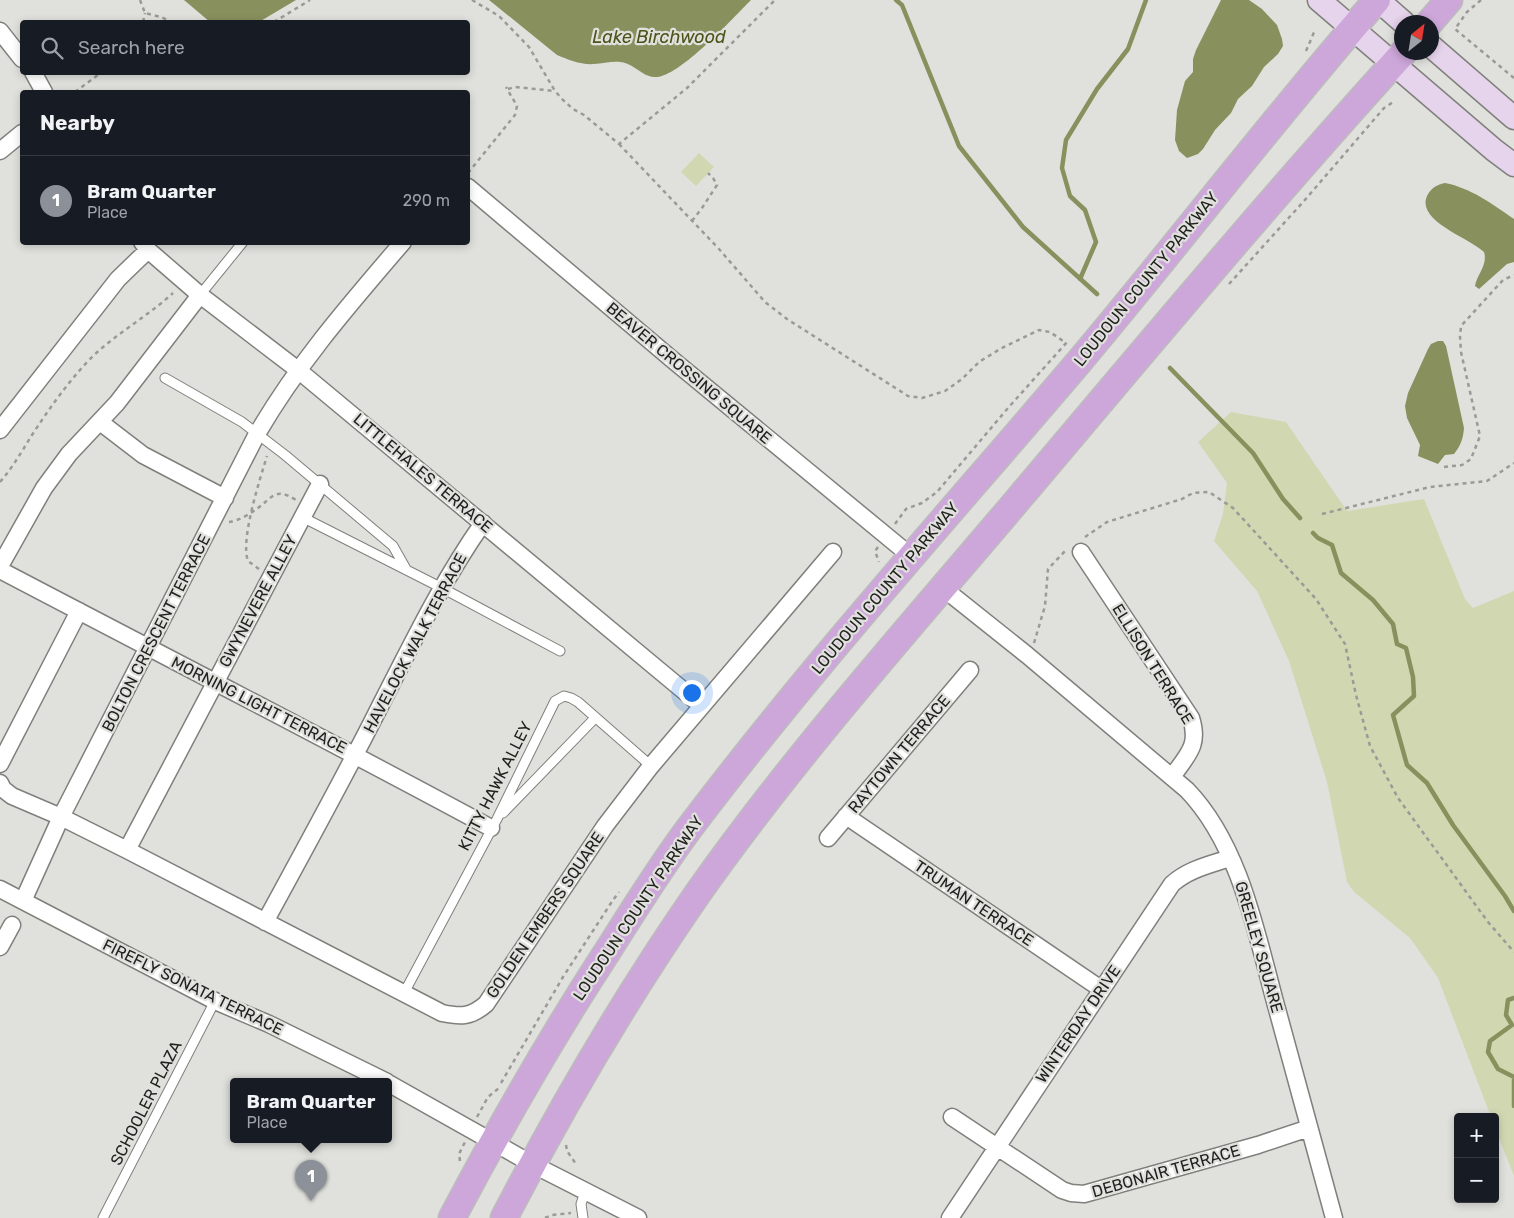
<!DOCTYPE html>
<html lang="en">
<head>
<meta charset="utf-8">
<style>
	:root { --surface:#171b24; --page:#242831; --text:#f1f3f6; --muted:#9ea1a6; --line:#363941; --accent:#8c9099 }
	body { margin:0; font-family:Rubik,sans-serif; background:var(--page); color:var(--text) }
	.controls { position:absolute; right:15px; bottom:15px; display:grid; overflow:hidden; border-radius:5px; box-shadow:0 2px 8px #0003 }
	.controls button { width:45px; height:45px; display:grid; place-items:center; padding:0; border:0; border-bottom:1px solid var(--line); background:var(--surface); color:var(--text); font:25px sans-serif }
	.compass { position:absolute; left:1394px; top:15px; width:45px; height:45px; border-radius:50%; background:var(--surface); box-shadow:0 2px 8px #0003; rotate:30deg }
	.you { position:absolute; left:691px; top:692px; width:18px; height:18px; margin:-12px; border:4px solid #fff; border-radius:50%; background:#1a73e8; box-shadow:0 0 0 8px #1a73e833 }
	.badge { display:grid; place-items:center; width:32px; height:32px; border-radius:50%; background:var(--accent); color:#fff; font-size:16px; font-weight:700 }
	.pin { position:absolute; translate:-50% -41px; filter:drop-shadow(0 1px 2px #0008) }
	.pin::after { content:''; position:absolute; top:26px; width:18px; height:15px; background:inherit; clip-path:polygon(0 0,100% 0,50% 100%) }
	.popup { position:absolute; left:230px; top:1078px; width:162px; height:65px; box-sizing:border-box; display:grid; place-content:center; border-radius:5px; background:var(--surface); filter:drop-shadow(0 1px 4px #0005); font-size:16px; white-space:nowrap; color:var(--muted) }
	.popup b { font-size:19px; color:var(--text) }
	.popup::after { content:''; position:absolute; left:50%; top:100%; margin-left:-10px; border:10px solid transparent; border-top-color:var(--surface) }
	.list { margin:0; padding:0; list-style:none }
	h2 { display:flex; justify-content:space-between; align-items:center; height:65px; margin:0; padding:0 20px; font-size:21px }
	h2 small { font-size:16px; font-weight:400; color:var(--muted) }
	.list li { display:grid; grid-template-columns:32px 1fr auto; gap:15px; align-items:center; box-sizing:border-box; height:90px; padding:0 20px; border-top:1px solid var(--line) }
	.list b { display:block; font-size:19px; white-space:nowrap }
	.list p { margin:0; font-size:16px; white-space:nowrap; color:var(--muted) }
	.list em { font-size:16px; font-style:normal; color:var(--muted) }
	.icon { flex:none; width:28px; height:28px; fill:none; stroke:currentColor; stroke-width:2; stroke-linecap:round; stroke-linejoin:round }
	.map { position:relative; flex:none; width:1514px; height:1218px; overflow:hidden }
	.search { position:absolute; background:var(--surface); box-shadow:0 2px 8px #0003; left:20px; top:20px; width:450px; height:55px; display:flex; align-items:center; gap:12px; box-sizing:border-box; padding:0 18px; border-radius:5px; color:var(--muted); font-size:19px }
	.panel { position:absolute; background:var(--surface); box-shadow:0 2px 8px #0003; left:20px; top:90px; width:450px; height:155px; border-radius:5px }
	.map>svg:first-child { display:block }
	.green { fill:#d1d8b1 }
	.water { fill:#88905e }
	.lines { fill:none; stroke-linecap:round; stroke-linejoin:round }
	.stream { stroke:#88905e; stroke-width:4.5 }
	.lane-casing { stroke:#7f807b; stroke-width:11 }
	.street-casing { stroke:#7f807b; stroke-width:19 }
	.secondary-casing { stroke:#7f807b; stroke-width:25 }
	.primary-casing { stroke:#bcbcbc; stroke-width:29 }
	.path { stroke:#9a9a96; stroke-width:2.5; stroke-dasharray:4 4; stroke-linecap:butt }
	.lane { stroke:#fff; stroke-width:9 }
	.street { stroke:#fff; stroke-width:16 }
	.secondary { stroke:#e6d3ec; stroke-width:22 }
	.primary { stroke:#cda7da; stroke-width:26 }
	.labels { text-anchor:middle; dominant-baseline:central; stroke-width:4.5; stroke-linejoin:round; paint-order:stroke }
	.street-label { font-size:16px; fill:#21211f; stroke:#e0e1dc }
	.water-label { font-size:18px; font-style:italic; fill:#4d5319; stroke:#e0e1dc }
</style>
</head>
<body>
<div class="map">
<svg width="1514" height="1218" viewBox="0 0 1514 1218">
	<rect width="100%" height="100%" fill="#e0e1dc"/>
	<path class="green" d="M699,153L714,167L696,186L681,172Z
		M1231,412L1286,422L1347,511L1424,499L1465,599L1473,608L1514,591V1176L1495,1128V1117H1491L1438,978L1410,938L1354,892L1347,882L1327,782L1289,661L1257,591L1214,541L1223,514L1227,483L1198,442Z"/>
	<path class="water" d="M184,0H296L259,22H210Z
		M489,0H751C734,17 677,80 654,77C641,76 634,63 620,62C611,61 603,64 594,64C581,65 569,60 557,55Z
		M1221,0H1249L1262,9L1277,25L1282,39L1283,46L1278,54L1264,67L1252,86L1238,99L1231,113L1215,130L1203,149L1198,154L1187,158L1179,151L1175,140L1177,110L1185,81L1193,72V59L1196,50Z
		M1445,183C1471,188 1492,204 1514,219V262L1507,264L1479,289L1475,286C1477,274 1488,265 1484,252C1470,238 1416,221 1427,196C1431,188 1436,185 1445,183Z
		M1438,341H1443L1446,346L1464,428C1463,439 1461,445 1454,454L1445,455L1438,464L1418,456L1420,445L1407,418L1405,406L1408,393L1428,349L1431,344Z"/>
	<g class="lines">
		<path class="stream" d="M896,0L902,5L959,146L1023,227L1097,294
			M1080,279L1096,242L1085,210L1070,196L1062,168L1066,140L1097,89L1128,49L1146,0
			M1170,368L1253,453L1283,499L1300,518
			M1313,533L1318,538L1332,545L1341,573L1373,600L1393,624L1397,644L1406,648L1413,677L1414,696L1393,715L1407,765L1427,783L1453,825L1505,896L1514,911
			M1514,998L1508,1000L1506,1015L1512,1025L1490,1041L1488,1052L1498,1069L1514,1077V1106"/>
		<defs>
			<path id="lane" d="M200,295L243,242
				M165,378L242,422L285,455L393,546L406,569
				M302,517L442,588L560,651
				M503,813L595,718
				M404,993L497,819L555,701L564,696L571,698L578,702L651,766
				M103,1218L215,1001
				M583,1218L581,1204L585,1192"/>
			<path id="street" d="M0,31L22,59
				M33,72L44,92
				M0,151L22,133
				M468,187L674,361L912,557
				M142,242L148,250L200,295L298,370L702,706
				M100,422L143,455L225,498
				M0,430L118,279L148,250
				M1081,552L1191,718C1200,746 1187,755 1172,777
				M0,566L44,488L69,454L117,403L200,295
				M0,570C164,656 328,740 491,828
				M943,588L1027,655L1187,790C1241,846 1257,937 1277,1009C1296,1079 1315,1148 1334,1218
				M0,764L79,611
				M0,783L3,789L12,796L61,817L127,850L442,1013C461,1017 471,1017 486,1004L605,826L651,766L833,552
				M846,816L1101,989
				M828,838L970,670
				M127,850L320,484
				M0,889L215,1001L269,1024L387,1082
				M23,901L61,817L257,434C299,362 349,305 403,242
				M265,922C302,854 339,787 374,718C408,652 440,584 483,523
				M0,947L12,925
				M388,1083L532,1164L638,1218
				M952,1117L1062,1190L1071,1193L1084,1194L1258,1145L1309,1128
				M950,1218L1172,884C1189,869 1209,865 1230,858"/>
			<path id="secondary" d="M1319,0L1494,150L1514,165
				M1378,0L1403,22
				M1432,47L1514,118"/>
			<path id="primary" d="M1430,22L1449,0
				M452,1218C500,1127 551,1038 607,952C633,911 659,869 688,830C810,668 947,517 1078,363C1179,243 1274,118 1377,0
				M504,1218C562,1106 626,997 698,893C796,754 911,626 1021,496C1147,347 1272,197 1404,52"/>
		</defs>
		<use href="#lane" class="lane-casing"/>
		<use href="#street" class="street-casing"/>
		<use href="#secondary" class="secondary-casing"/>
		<use href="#primary" class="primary-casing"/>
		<path class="path" d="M140,0L145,13L161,17L172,22
			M472,0L499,16L529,47L555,91L563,100L573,109L584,115L619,144L687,88L775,0
			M1481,0L1467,12L1455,29L1514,78
			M143,22L145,13
			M274,22L310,0
			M1306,51L1315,30
			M508,89L515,87L555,91
			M379,90V92
			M75,92L102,72
			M619,144L719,249L765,302L787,319L908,396L922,398L945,391L962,379L979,362L1000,349L1039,330L1050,332L1066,343
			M468,173L515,115L517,106L506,87
			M692,221L702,208L717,185L713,178L708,173
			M1229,284L1304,201L1384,108L1395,101
			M1444,467L1462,465L1471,459L1480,436L1461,352L1460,337L1461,326L1503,280L1514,275
			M0,482C13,467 22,451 32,435C49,409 68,382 90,359C115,334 147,317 173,293
			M1322,514L1430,487L1487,481L1514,463
			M229,522C238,521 250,514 258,508C273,497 275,487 296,500
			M895,524L906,509L922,503L937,492L1008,408L1068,341
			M1085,537L1107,522L1182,499L1193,493L1209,492L1233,508L1316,599L1345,644L1356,695L1370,746L1398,798L1488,922L1514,952
			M878,547L875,551L879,562
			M259,569L248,561C240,540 260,479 267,456
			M1034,643L1045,606L1048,569L1066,550
			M501,1083L563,977L613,900L619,892
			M477,1117L488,1097L499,1088
			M566,1145L567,1151L576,1164
			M460,1161L459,1154L465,1142
			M545,1218L552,1215L571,1213"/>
		<use href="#lane" class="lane"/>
		<use href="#street" class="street"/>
		<use href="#secondary" class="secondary"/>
		<use href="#primary" class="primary"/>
	</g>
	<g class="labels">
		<g class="street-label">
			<text transform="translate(1146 279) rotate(-51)">LOUDOUN COUNTY PARKWAY</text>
			<text transform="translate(689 373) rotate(40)">BEAVER CROSSING SQUARE</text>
			<text transform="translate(423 473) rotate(40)">LITTLEHALES TERRACE</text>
			<text transform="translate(885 588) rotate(-50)">LOUDOUN COUNTY PARKWAY</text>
			<text transform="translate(258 601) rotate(-62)">GWYNEVERE ALLEY</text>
			<text transform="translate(156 633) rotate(-63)">BOLTON CRESCENT TERRACE</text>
			<text transform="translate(415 643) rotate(-62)">HAVELOCK WALK TERRACE</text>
			<text transform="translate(1153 664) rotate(58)">ELLISON TERRACE</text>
			<text transform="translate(259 705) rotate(27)">MORNING LIGHT TERRACE</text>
			<text transform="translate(899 754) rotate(-50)">RAYTOWN TERRACE</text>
			<text transform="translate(495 786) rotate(-63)">KITTY HAWK ALLEY</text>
			<text transform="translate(974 903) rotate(34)">TRUMAN TERRACE</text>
			<text transform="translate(638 908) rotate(-56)">LOUDOUN COUNTY PARKWAY</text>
			<text transform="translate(545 915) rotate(-56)">GOLDEN EMBERS SQUARE</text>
			<text transform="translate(1259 947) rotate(74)">GREELEY SQUARE</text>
			<text transform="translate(193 987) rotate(26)">FIREFLY SONATA TERRACE</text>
			<text transform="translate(1078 1024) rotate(-56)">WINTERDAY DRIVE</text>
			<text transform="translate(146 1103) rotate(-63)">SCHOOLER PLAZA</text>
			<text transform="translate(1166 1171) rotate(-16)">DEBONAIR TERRACE</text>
		</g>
		<g class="water-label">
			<text x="659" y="37">Lake Birchwood</text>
		</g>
	</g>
</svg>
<div class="controls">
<button>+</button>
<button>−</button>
</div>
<svg class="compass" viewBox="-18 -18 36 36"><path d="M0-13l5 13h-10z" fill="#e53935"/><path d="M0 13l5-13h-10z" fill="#9ea1a6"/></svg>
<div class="you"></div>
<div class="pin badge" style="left:311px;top:1201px">1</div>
<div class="popup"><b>Bram Quarter</b>Place</div>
<div class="search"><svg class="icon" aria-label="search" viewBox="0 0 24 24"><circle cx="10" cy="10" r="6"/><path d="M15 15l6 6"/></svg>Search here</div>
<section class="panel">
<h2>Nearby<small></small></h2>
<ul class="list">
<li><span class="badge">1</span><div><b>Bram Quarter</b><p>Place</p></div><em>290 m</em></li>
</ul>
</section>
</div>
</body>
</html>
